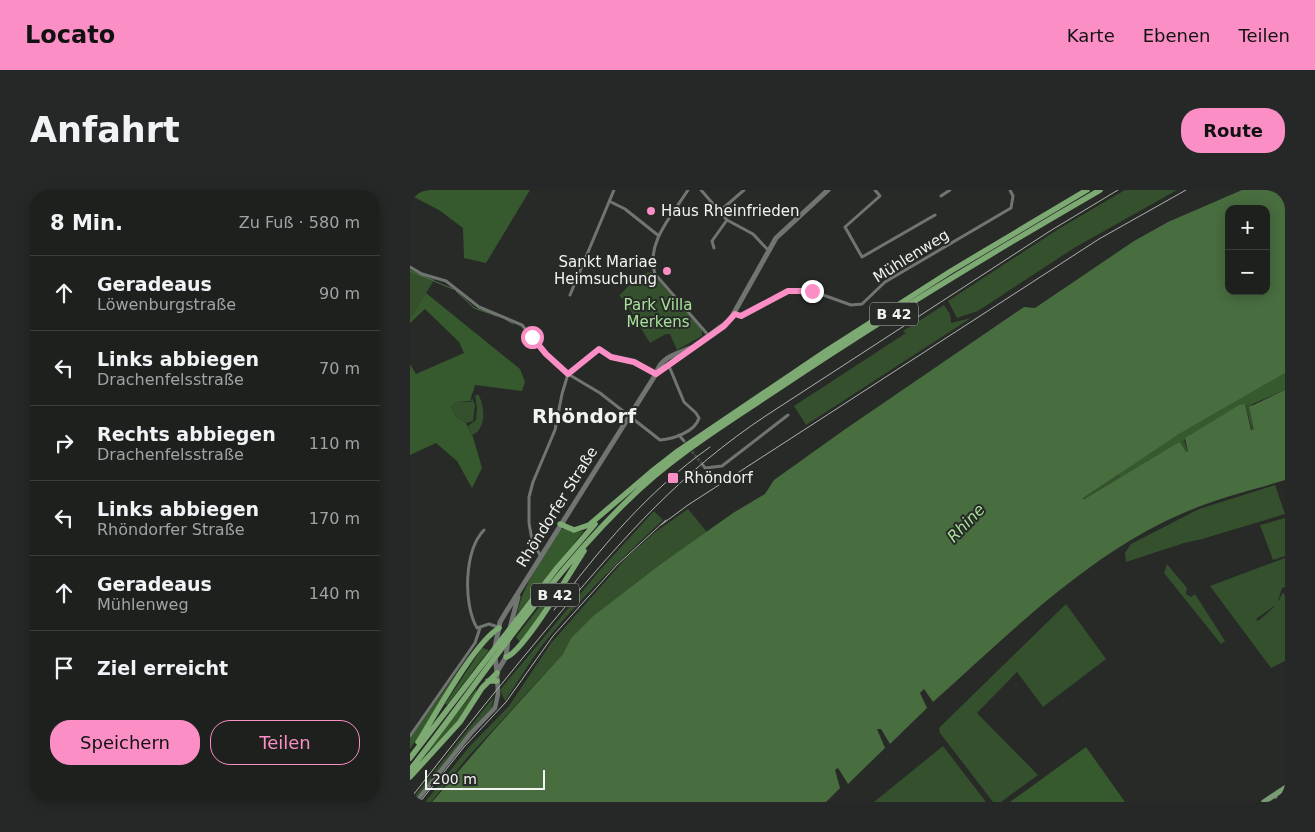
<!DOCTYPE html>
<html lang="de">
<head>
<meta charset="utf-8">
<style>
	:root { --surface:#1d201d; --page:#252826; --text:#f1f3f6; --muted:#a0a3a4; --line:#3b3e3b; --accent:#fb8fc5 }
	body { margin:0; font-family:"DejaVu Sans",sans-serif; background:var(--page); color:var(--text) }
	.controls { position:absolute; right:15px; top:15px; display:grid; overflow:hidden; border-radius:10px; box-shadow:0 2px 12px #0003 }
	.controls button { width:45px; height:45px; display:grid; place-items:center; padding:0; border:0; border-bottom:1px solid var(--line); background:var(--surface); color:var(--text); font:25px sans-serif }
	.scale { position:absolute; left:15px; bottom:12px; width:120px; box-sizing:border-box; padding-left:5px; border:2px solid #f1f3f1; border-top:0; font-size:14px; line-height:18px; white-space:nowrap; color:#f1f3f1; -webkit-text-stroke:4px #272a27; paint-order:stroke }
	.stop { position:absolute; width:15px; height:15px; margin:-11px; border:4px solid #fb8fc5; border-radius:50%; background:#fff }
	.stop.end { background:#fb8fc5; border-color:#fff; box-shadow:0 1px 5px #0008 }
	.list { margin:0; padding:0; list-style:none }
	h2 { display:flex; justify-content:space-between; align-items:center; height:65px; margin:0; padding:0 20px; font-size:21px }
	h2 small { font-size:16px; font-weight:400; color:var(--muted) }
	.list li { display:grid; grid-template-columns:32px 1fr auto; gap:15px; align-items:center; box-sizing:border-box; height:75px; padding:0 20px; border-top:1px solid var(--line) }
	.list b { display:block; font-size:19px; white-space:nowrap }
	.list p { margin:0; font-size:16px; white-space:nowrap; color:var(--muted) }
	.list em { font-size:16px; font-style:normal; color:var(--muted) }
	.actions { display:flex; gap:10px; padding:15px 20px }
	.actions a { flex:1; padding:11px 0; border:1px solid var(--accent); border-radius:20px; text-align:center; font-size:18px; color:var(--accent) }
	.actions .main { background:var(--accent); color:#111 }
	.icon { flex:none; width:28px; height:28px; fill:none; stroke:currentColor; stroke-width:2; stroke-linecap:round; stroke-linejoin:round }
	.map { position:relative; flex:none; width:875px; height:612px; overflow:hidden; border-radius:20px }
	header { display:flex; align-items:center; gap:30px; box-sizing:border-box; height:70px; padding:0 25px; background:var(--accent); color:#111 }
	header strong { font-size:24px }
	nav { display:flex; gap:28px; margin-inline-start:auto; font-size:18px }
	.intro { display:flex; align-items:center; justify-content:space-between; box-sizing:border-box; height:120px; padding:0 30px }
	h1 { margin:0; font-size:35px }
	.button { padding:12px 22px; border-radius:20px; background:var(--accent); color:#111; font-size:18px; font-weight:700 }
	main { display:flex; gap:30px; padding:0 30px }
	aside { flex:1; background:var(--surface); border-radius:20px; box-shadow:0 2px 12px #0003 }
	.map>svg:first-child { display:block }
	.green { fill:#34502d }
	.forest { fill:#365a2d }
	.water { fill:#486d3f; fill-rule:evenodd }
	.lines { fill:none; stroke-linecap:round; stroke-linejoin:round }
	.stream { stroke:#486d3f; stroke-width:1 }
	.minor-tunnel { stroke:#454845; stroke-width:3; stroke-dasharray:3 1.5; stroke-linecap:butt }
	.minor { stroke:#717571; stroke-width:3 }
	.tertiary { stroke:#717571; stroke-width:4.5 }
	.secondary { stroke:#717571; stroke-width:5 }
	.primary { stroke:#7a9c72; stroke-width:5.5 }
	.trunk { stroke:#7da972; stroke-width:5.5 }
	.tram { stroke:#aeb1ae; stroke-width:1 }
	.rail { stroke:#aeb1ae; stroke-width:1 }
	.route { stroke:#fb8fc5; stroke-width:6 }
	.poi-dot { fill:#fb8fc5; stroke:#272a27; stroke-width:2 }
	.labels { text-anchor:middle; dominant-baseline:central; stroke-width:4; stroke-linejoin:round; paint-order:stroke }
	.shield { fill:#272a27; stroke:#b4b7b4; stroke-width:1 }
	.shield-label { font-size:14px; font-weight:bold; fill:#f1f3f1 }
	.poi-label { font-size:15px; fill:#f1f3f1; stroke:#272a27; text-anchor:start }
	.street-label { font-size:15px; fill:#f1f3f1; stroke:#272a27 }
	.park-label { font-size:15px; fill:#a8e19a; stroke:#272a27 }
	.water-label { font-size:16px; font-style:italic; fill:#a5df98; stroke:#272a27 }
	.district-label { font-size:20px; font-weight:bold; fill:#f1f3f1; stroke:#272a27 }
</style>
</head>
<body>
<header>
<strong>Locato</strong>
<nav><a>Karte</a><a>Ebenen</a><a>Teilen</a></nav>
</header>
<div class="intro"><h1>Anfahrt</h1><a class="button">Route</a></div>
<main>
<aside>
<h2>8 Min.<small>Zu Fuß · 580 m</small></h2>
<ul class="list">
<li><svg class="icon" aria-label="ahead" viewBox="0 0 24 24"><path d="M12 20V5M6 11l6-6 6 6"/></svg><div><b>Geradeaus</b><p>Löwenburgstraße</p></div><em>90 m</em></li>
<li><svg class="icon" aria-label="left" viewBox="0 0 24 24"><path d="M17 20v-9H6M10 6l-5 5 5 5"/></svg><div><b>Links abbiegen</b><p>Drachenfelsstraße</p></div><em>70 m</em></li>
<li><svg class="icon" aria-label="right" viewBox="0 0 24 24"><path d="M7 20v-9h11M14 6l5 5-5 5"/></svg><div><b>Rechts abbiegen</b><p>Drachenfelsstraße</p></div><em>110 m</em></li>
<li><svg class="icon" aria-label="left" viewBox="0 0 24 24"><path d="M17 20v-9H6M10 6l-5 5 5 5"/></svg><div><b>Links abbiegen</b><p>Rhöndorfer Straße</p></div><em>170 m</em></li>
<li><svg class="icon" aria-label="ahead" viewBox="0 0 24 24"><path d="M12 20V5M6 11l6-6 6 6"/></svg><div><b>Geradeaus</b><p>Mühlenweg</p></div><em>140 m</em></li>
<li><svg class="icon" aria-label="arrive" viewBox="0 0 24 24"><path d="M6 21V4h12l-3 4 3 4H6"/></svg><div><b>Ziel erreicht</b></div></li>
</ul>
<div class="actions"><a class="main">Speichern</a><a>Teilen</a></div>
</aside>
<div class="map">
<svg width="875" height="612" viewBox="0 0 875 612">
	<rect width="100%" height="100%" fill="#272a27"/>
	<path class="green" d="M715,0H767L664,58L568,121L547,128L538,111L650,38Z
		M0,79L13,86L25,89L0,128Z
		M241,82L292,140V146L267,160L260,144H256L240,153L214,110L209,106L230,84Z
		M534,115L540,124L541,133L561,128L396,235L384,216L496,143L493,141Z
		M875,183V200L842,214L845,239L842,240L835,214L774,250L778,261L776,262L770,253L673,311L672,308L769,244Z
		M68,204C75,216 77,239 62,245L58,236L66,230L67,218L65,206Z
		M62,208L65,215L63,231L56,233L46,227L41,217L46,212H61Z
		M865,295L875,324L792,349L774,353L716,372L715,363L721,354L789,319Z
		M278,319L297,342L248,376L183,426L161,448L153,464L57,568L21,612H15L59,557L99,516L141,453L216,368L244,343Z
		M244,321L253,330C210,370 167,411 131,457C118,475 107,493 95,511L90,500L94,495L190,380Z
		M875,328V366L863,370L850,335Z
		M875,368V397L872,398L867,414L846,429L848,431C859,422 867,416 873,402L875,406V471L861,478L800,396Z
		M757,374L777,398L776,404L781,407L785,404L815,451L811,454L754,383Z
		M656,414L696,469L633,517L607,482L567,523L628,585L591,612H583L530,543L529,538Z
		M83,508L82,518L60,541L3,612H0Z
		M533,556L576,612H464Z"/>
	<path class="forest" d="M0,0H120L76,73L54,68L53,38L29,20L0,5Z
		M16,103L110,179L115,192L112,201L65,195L60,211L46,212L41,217L46,227L56,233L63,247L72,278L62,298L47,271L26,253L0,265V174L6,184L54,163L49,152L15,119L0,133V128Z
		M875,183V200L842,214L829,215L711,288L708,284L769,244Z
		M155,338L162,342L174,341L107,424C113,394 134,367 150,340Z
		M144,398L146,399L111,453L106,447Z
		M72,458L79,460L37,515L35,514Z
		M51,477L52,479L0,559V548Z
		M67,498C62,523 36,545 18,562L19,558Z
		M676,557L715,612H600Z"/>
	<path class="water" d="M832,0H875V183L769,244L673,308V310L766,254L770,252L776,262L778,261L775,248L829,215L835,214L841,240L844,239L839,217L875,200V290C846,299 816,306 788,317C684,357 604,440 523,512L514,499L510,503L517,518L480,554L471,539H467L475,558L438,594L428,578L425,580L430,598L416,612H22L84,540L153,464L161,448L183,426L248,376L323,323L355,304L364,290L434,240L614,117L625,118L724,51L758,32ZM819,19H856V101H819Z"/>
	<g class="lines">
		<path class="stream" d="M0,81L43,99
			M46,101L64,118L87,126
			M95,129L103,134"/>
		<path class="minor-tunnel" d="M279,258L293,275"/>
		<path class="minor" d="M278,0C263,24 235,53 245,84L299,146
			M291,0L317,30L343,44L358,60
			M465,0L470,6L435,37L452,67L525,25
			M531,6L540,0
			M201,12L215,19L249,46
			M310,21L334,0
			M304,58L302,51L317,30
			M0,77L12,84L36,91L69,117L112,135L136,164L158,184L190,203L250,250C263,249 285,242 289,228L286,223L274,212L259,176
			M160,105L204,0
			M325,124L331,126L378,101H402L441,115L452,114L475,92L601,18L603,6L600,0
			M269,245L274,251
			M293,275L295,278L312,276L378,225
			M74,340C54,361 53,414 67,438L79,434L88,437
			M131,367L122,350L119,333V307L123,292L145,240L152,204L158,184L189,159L201,167L220,170L245,184
			M0,546L65,453L70,438
			M864,605L870,612"/>
		<path class="tertiary" d="M6,612L61,543L85,518L88,504L87,483"/>
		<path class="secondary" d="M246,184L320,130L366,48L418,0
			M100,438L108,407
			M85,457L90,432L96,422L246,184C251,166 267,164 283,157
			M85,466L87,483
			M87,482L96,467L98,449"/>
		<path class="primary" d="M854,612L875,598"/>
		<path class="trunk" d="M150,334L164,340L179,335L241,282L268,261L416,161L541,81L677,0
			M96,467C112,464 162,379 174,361
			M78,491H87
			M8,552C26,524 64,453 89,438
			M0,568L147,378L185,334
			M0,580C71,490 134,392 216,312C262,266 320,231 374,195C477,126 583,62 690,0
			M0,587L50,532L72,498L87,483"/>
		<path class="tram" d="M251,335L278,315L689,49L776,0
			M10,612L54,557L96,512L143,446L206,376L256,330"/>
		<path class="rail" d="M144,420C189,359 238,301 300,257
			M0,609C49,546 99,484 150,423C216,345 271,282 357,225L640,41L708,0"/>
	</g>
	<g class="lines">
		<path class="route" d="M122,147L136,164L158,184L189,159L201,167L224,172L246,184L314,136L325,124L331,126L378,101H402"/>
	</g>
	<g class="poi-dot">
		<circle cx="241" cy="21" r="5"/>
		<circle cx="257" cy="81" r="5"/>
		<rect x="257" y="282" width="12" height="12" rx="2.5"/>
	</g>
	<g class="labels">
		<g class="shield">
			<rect x="460" y="112.5" width="48" height="23" rx="4"/>
			<rect x="121" y="393.5" width="48" height="23" rx="4"/>
		</g>
		<g class="shield-label">
			<text x="484" y="124">B 42</text>
			<text x="145" y="405">B 42</text>
		</g>
		<g class="poi-label">
			<text x="251" y="21">Haus Rheinfrieden</text>
			<text x="247" y="72" text-anchor="end">Sankt Mariae<tspan x="247" dy="17">Heimsuchung</tspan></text>
			<text x="274" y="288">Rhöndorf</text>
		</g>
		<g class="street-label">
			<text transform="translate(501 66) rotate(-32)">Mühlenweg</text>
			<text transform="translate(147 317) rotate(-58)">Rhöndorfer Straße</text>
		</g>
		<g class="park-label">
			<text x="248" y="115">Park Villa<tspan x="248" dy="17">Merkens</tspan></text>
		</g>
		<g class="water-label">
			<text transform="translate(556 333) rotate(-46)">Rhine</text>
		</g>
		<g class="district-label">
			<text x="174" y="226">Rhöndorf</text>
		</g>
	</g>
</svg>
<div class="controls">
<button>+</button>
<button>−</button>
</div>
<div class="scale">200 m</div>
<div class="stop" style="left:122px;top:147px"></div>
<div class="stop end" style="left:402px;top:101px"></div>
</div>
</main>
</body>
</html>
